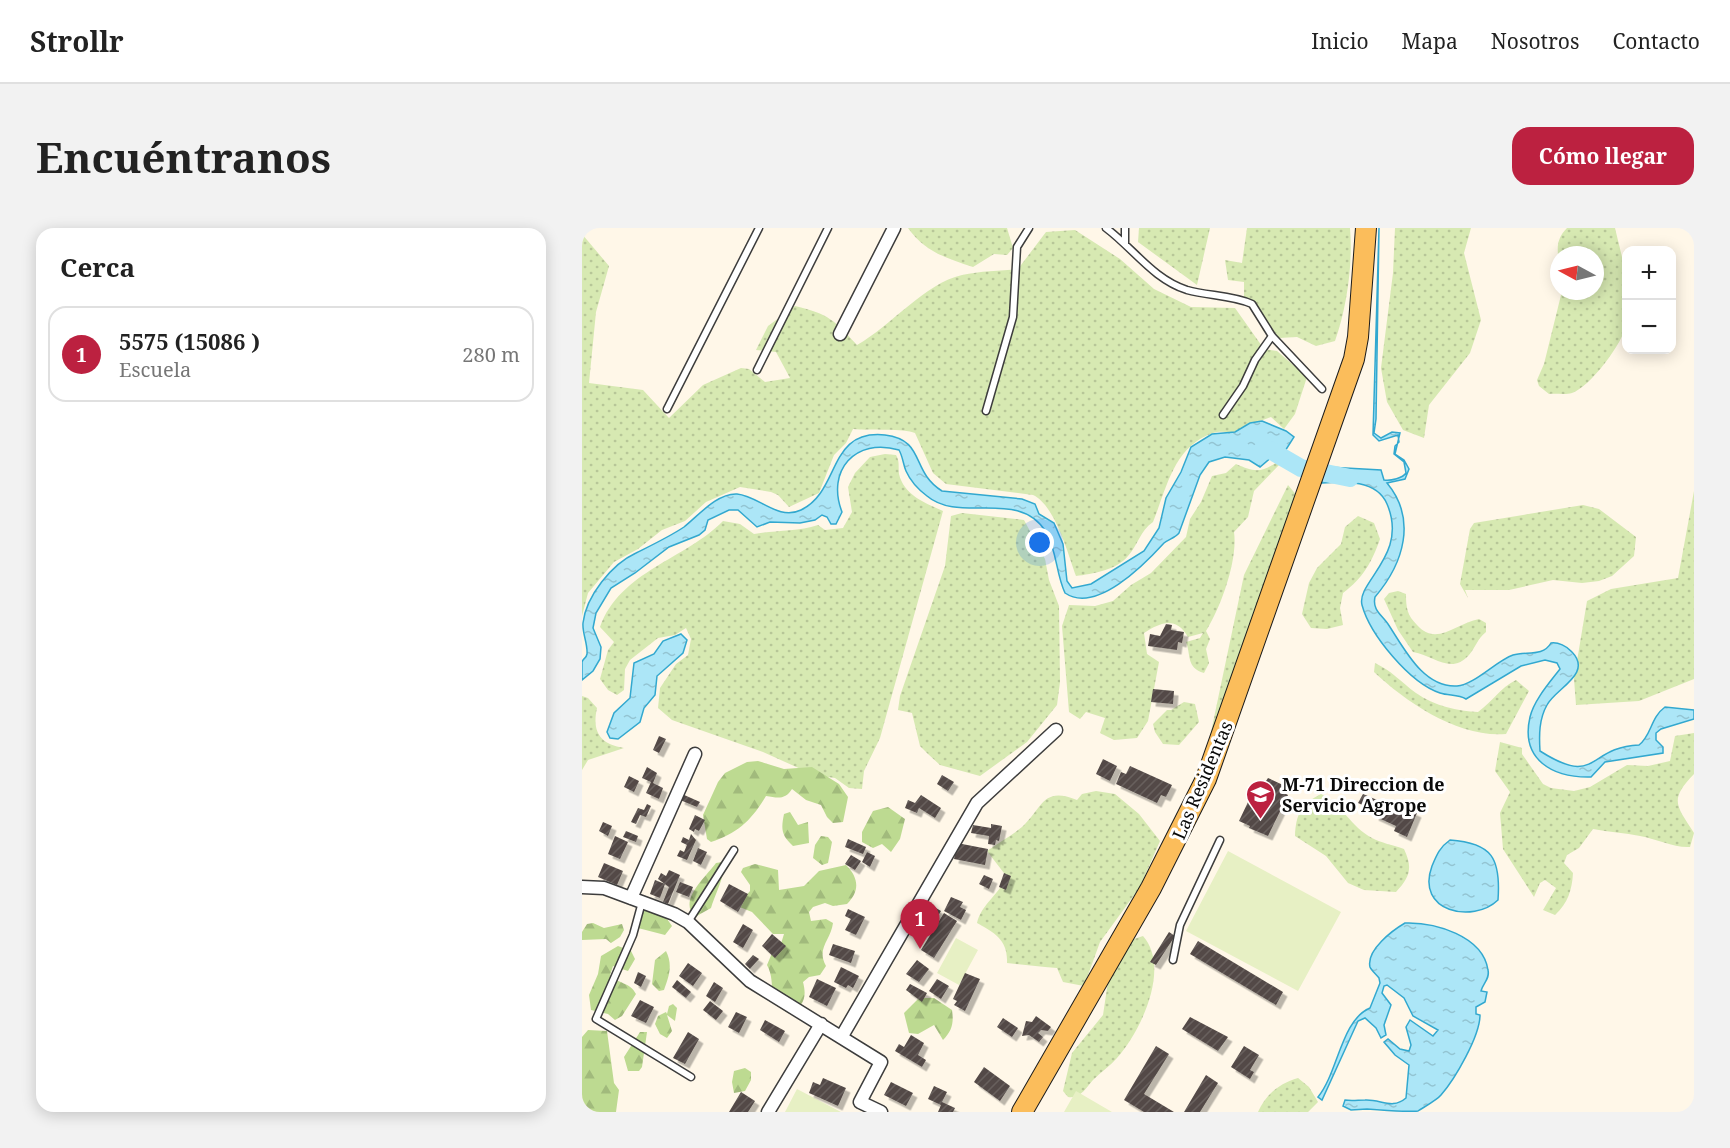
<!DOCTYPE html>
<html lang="es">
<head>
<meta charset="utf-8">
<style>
	:root { --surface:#fff; --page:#f2f2f2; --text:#222; --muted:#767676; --line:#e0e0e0; --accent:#bc2140 }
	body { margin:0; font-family:"Noto Serif",serif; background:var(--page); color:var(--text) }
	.controls { position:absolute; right:18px; top:18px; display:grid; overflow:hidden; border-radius:12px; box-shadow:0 3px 15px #0003 }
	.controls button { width:54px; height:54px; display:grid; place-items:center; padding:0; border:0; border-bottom:2px solid var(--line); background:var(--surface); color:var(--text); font:30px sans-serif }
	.compass { position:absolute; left:968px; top:18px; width:54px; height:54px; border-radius:50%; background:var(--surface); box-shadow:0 3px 15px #0003; rotate:277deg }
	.you { position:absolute; left:458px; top:315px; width:21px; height:21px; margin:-15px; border:4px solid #fff; border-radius:50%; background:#1a73e8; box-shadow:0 0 0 9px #1a73e833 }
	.badge { display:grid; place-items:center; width:39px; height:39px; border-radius:50%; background:var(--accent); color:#fff; font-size:20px; font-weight:700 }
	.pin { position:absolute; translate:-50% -50px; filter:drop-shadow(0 2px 3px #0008) }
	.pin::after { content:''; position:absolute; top:32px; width:21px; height:18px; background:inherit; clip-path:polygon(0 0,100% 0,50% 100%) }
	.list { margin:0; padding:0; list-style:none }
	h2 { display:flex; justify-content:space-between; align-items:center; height:78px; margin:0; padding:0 24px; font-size:26px }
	h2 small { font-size:20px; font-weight:400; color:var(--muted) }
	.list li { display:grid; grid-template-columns:39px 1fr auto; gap:18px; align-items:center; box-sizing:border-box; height:96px; margin:0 12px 12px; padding:0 12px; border:2px solid var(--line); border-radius:18px }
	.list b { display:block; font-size:22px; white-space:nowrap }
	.list p { margin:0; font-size:20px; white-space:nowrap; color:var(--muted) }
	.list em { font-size:20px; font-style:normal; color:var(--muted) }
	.map { position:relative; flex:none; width:1112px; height:884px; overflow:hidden; border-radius:18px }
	header { display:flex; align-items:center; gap:36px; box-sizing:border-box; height:84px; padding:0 30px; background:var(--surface); border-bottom:2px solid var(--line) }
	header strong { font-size:28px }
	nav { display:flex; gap:33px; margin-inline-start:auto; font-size:21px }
	.intro { display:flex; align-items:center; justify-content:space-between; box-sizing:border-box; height:144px; padding:0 36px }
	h1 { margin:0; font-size:42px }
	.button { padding:15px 27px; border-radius:18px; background:var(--accent); color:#fff; font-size:21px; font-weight:700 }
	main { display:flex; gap:36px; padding:0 36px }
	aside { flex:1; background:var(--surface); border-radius:18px; box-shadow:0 3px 15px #0003 }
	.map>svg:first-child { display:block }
	.grass { fill:url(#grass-dots) }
	.forest { fill:url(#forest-firs) }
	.pitch { fill:#e7f0c4 }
	.water { fill:url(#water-ripples); stroke:#32a8cf; stroke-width:1.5 }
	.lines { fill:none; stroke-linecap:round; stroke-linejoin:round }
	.river { stroke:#ace6f7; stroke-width:18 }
	.building { fill:url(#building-hatch); filter:url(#shadow) }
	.lane-casing { stroke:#3d3d3d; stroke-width:9 }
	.street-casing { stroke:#3d3d3d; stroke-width:15 }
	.primary-casing { stroke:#1b1b1b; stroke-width:22 }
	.lane { stroke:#fff; stroke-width:6 }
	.street { stroke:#fff; stroke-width:12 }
	.primary { stroke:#fbbd5b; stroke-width:20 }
	.labels { text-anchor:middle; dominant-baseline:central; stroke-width:6; stroke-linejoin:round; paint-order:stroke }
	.street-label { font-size:18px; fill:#0a0a0a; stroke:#fff }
	.poi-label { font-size:18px; font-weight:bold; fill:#0a0a0a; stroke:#fff; text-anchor:start }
</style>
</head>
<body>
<header>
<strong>Strollr</strong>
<nav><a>Inicio</a><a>Mapa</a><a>Nosotros</a><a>Contacto</a></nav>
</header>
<div class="intro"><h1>Encuéntranos</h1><a class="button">Cómo llegar</a></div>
<main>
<aside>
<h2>Cerca<small></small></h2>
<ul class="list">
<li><span class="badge">1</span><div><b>5575 (15086 )</b><p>Escuela</p></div><em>280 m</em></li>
</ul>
</aside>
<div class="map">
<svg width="1112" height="884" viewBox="0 0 1112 884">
	<defs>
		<pattern id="grass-dots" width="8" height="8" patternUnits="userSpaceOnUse" patternTransform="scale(1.5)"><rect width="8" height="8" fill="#d7e9b2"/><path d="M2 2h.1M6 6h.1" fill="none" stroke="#b7c698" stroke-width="1.8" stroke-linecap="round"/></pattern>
		<pattern id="forest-firs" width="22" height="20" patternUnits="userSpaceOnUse" patternTransform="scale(1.5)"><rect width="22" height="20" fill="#bdda91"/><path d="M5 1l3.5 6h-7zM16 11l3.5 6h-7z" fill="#a1ba7c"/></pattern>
		<pattern id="water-ripples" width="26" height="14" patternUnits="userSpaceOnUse" patternTransform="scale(1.5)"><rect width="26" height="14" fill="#ace6f7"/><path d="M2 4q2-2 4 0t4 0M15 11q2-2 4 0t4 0" fill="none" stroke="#93c4d2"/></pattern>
		<pattern id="building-hatch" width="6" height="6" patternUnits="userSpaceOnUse" patternTransform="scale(1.5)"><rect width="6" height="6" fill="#534a47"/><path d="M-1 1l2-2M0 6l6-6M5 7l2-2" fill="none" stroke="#67605d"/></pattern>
		<filter id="shadow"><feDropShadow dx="4.5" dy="4.5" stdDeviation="0" flood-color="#0004"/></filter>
	</defs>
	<rect width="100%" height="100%" fill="#fff7e8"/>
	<path class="grass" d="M326,0H425L431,20L425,27L412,26L391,39C364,30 343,24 326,0Z
		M557,0H628L615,57L556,14Z
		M665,0H768C771,36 765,79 753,113L734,118L715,109L697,110L681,103L674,78L662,69V54L646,52L643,32L660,35Z
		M813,0H889L882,25L899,92L888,125L847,177L842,210L821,202L805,174L799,140L811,45Z
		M985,0H1033C1040,30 1051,65 1044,97C1041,115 1008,159 990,165C983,167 974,165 967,166L957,158L955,152L962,136L980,63H1013V27H977V35C975,21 974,11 985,0Z
		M493,2L538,31L572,61L609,79L653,80L682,121L695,123L725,149L713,186L702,201L689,189L667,197L659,206C651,205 639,202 631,205C592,218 585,259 571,294C558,303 556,317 546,328C535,342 510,346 494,348C486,326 473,277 451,267L364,256L351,245L333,205C322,200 288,203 271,201L264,215L252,227L237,265L207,279L196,267L189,264L158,259L124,274L103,293L80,302L56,321L32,334L6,365L0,388V6L27,38L14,84L7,155L61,162L87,190L121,157L159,140L167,141L183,154L208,150L194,124L174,122L186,98L213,78C247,86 252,92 275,117C309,98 343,55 380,47C398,43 418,43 436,41L464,4Z
		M303,226L314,227C318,234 316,238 317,246C322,267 343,275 361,283L298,510L282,543L280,561L267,560L253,550L232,547L181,524L90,492L76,480L78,460L94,436L106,427L109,411L104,400L93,407L76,410L48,432L43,441L42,462L35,467L26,462L18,451L26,422L32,414L18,399C38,343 104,331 141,293L158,296L172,306C193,302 215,304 236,297L243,302L261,300L270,284L266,259L273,245L288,229Z
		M695,234L697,237L672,263L666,289L652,304C656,332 639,379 624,403L628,411L624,421L627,435L622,445C604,440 609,426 604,414L618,410L621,405L606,409C594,388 579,394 562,405L565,426L577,434L566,493L555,510L532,512L518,505L523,490L504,484L498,491L487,484L480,398L487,377L513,378L531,373L549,357L569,345L604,309L608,291L619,274L630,248L644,245L654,236C672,244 679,245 695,234Z
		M706,257L716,269L625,523L662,347Z
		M1112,263V451L1057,473L994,477L992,451L1005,373L1029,361L1096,350Z
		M1001,277L1017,281L1054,309L1052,328L1030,348L1017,353L1000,355L971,352L927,362H883L886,370L878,356L888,301L892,295Z
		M380,285L442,292L463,331L467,352L477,378L478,454L475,477L445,514L398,548L358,537L346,526L338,518L330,485L316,482L318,468L363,338L369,288Z
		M776,288L792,295L798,311C790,334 781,350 761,365L758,380L761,397L745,401L729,400L720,386L727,355L735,340L759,316L763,299Z
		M816,363L824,366C824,380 825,387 835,397C854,419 875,395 897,391L904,395V404C895,411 894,419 887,427C869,447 853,428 831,424L816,402L802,371L807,365Z
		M793,435C810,443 819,454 834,465C852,478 876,483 896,484C911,473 918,460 934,452L947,463L924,506C877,510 825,475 792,444Z
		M0,468L6,470L15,480C10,503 17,516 42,520L6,532L0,542Z
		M602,474L613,476L617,494L597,517L581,516L573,504L571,496L585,482H589Z
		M1112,505V546C1087,572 1094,577 1112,605L1108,619C1092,620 1075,611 1058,608C1043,605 1027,604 1011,601L997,620L985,627L982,635L991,645C990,662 986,675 973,687L961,682L974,660L963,652L958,655L952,669L921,621L918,585L928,564L913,543L918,514L940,520V526L961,556L969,560L992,563L1008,559L1045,537L1066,538L1088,533L1093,508Z
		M514,563L533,566L557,586L578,613L558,659L518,714L502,758L481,754L475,740L463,739L425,735C426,712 413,705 395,695C399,677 417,666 425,649L405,623C416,615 429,608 440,599C461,580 460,558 495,572L500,566Z
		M739,566C760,576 769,599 790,610C799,615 811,617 822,621C831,640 828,649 814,664L782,662L766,655L744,628L713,608C714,586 719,576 739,566Z
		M561,708C589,740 559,803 535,830C528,838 519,844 511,852C504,860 498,871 486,869L481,863L490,825L521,787L528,740L549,712Z
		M716,850L727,859L736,874L726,884H676C684,866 698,855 716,850Z"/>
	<path class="forest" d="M176,533L202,541L230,539L257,556L266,569L261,594L251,595L245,589L239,577L224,572L210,561C203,572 196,570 184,568C170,592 155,606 129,614L125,611L121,587L136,554L143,545L165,534Z
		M306,579L323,591L318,611L309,624L300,616L291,620L280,614V604L291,583Z
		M208,584L216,597L226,594L227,615L211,618C199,607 199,601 202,586Z
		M239,608L246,609L250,614L246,635L240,637L231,630L233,617Z
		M140,634C146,643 132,668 129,680L113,689C96,672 123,650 134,635Z
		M173,636L196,642L197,662L222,658L237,643L264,637C277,650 278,663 265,676L251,678L243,675L231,679L227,684L229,693L244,691L251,695C249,712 234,720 244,738L238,747L227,749L221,754C225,769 222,778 208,786C181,771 196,758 185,737L190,725L197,722L202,706H191L170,684L155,678L168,663V657L159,644L161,640Z
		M61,682L83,688L90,698L83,707L56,700L54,686Z
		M11,695L22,700L40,696L42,702L38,709L29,715L24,711L0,712V704L5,696Z
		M36,718L49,723L53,731L46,743L31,738L28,747C36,756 48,754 54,766L40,788L33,792L26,786L9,782L7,767L16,746L19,728Z
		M84,723C91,737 87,748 82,762L77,763L70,756L73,732Z
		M337,770H352L370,782C372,795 370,803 361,812L352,797L336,806L327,805L322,785Z
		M91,776L95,780L93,793L85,787L90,803L85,810L78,806L73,796L76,788L84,784L85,786L87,778Z
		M6,802L25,803L32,855L37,862L34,884H0V809Z
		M58,804H65L60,839L57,843H46L42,829Z
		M163,840L169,844V852L163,863L152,865L150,854L152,843Z"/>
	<path class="pitch" d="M646,623L759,684L716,763L604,703Z
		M374,710L396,722L377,757L355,745Z
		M215,861L259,884H203Z
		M494,863L530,884H482Z"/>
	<path class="water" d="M797,0L794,191L792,205L799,210L810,204L818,205L813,226L822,232L827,241L823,251L805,255C835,291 822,335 793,369C790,382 800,387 806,396C822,420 841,460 875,458C892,457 914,433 931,427C944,423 961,429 969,415C976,414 985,418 990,424C1011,446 974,460 965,477C957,491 957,507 958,523C1016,560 1005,519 1057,517C1070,507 1068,490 1083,479L1112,482V491L1079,501L1074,505V512L1081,519V525L1023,534L1009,549C971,550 938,532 948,489C952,472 968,454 978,441L975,435L963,432L939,438L884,471C876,466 867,468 858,465C828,455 788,407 780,377C774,354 827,327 805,276C795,252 763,253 740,255L746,239L799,242L802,252C809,253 821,250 824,245L822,234L812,226L813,218L817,214L816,207L797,213L791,207Z
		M680,193L704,203L712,209L698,231L691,228L678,239L667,232L643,229L627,234L618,247L597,305C593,310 587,311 582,315C562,337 514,386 483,365C474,346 475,323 464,304C437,260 378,296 345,268C337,262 328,252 324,243C321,236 321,229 317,222C273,209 244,243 260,284L254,296H249L245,289L240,287L233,292L218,295L188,294L175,299L156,282H147L126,292L123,302L117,307L87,319L53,345L29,360L14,385L11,400L19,419L18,431L11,443L0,452C0,447 0,439 0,434C2,429 4,431 5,426C6,416 0,405 1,395C4,368 30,336 54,325C70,317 87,309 102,299C116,288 135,265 155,266C177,268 196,293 219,282C259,263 245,201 303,207C344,212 328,243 360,263L440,271L453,276L457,286L472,295L481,316L485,353L490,360L509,356L562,323L577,300L584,270L599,244L609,219L630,206L653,204L668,195Z
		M99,406L105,412L101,425L75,448L73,467L62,480L58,494L36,511L28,510L25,504L32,485L48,470L52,435L72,426L81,413Z
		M868,612C910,615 919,630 916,672C891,696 833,684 850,638C855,626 858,619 868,612Z
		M823,695C853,694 901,708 906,742C908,751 901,755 899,763L905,764L903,774L894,779V786L898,787C898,808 873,851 859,867C855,872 842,879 836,883C826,884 797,882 785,881L769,882L761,878L763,872C770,873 776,872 783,872C799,871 810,882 824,870L827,837L813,827L802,814L806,811L818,821L827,823L829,817L824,799L828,792L851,808L856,802L831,788L822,770L805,757L802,758L800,765L809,777L802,797L804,807L799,810L794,800L783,790L776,793L740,872L736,869C756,845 759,792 788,780L798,755L797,750C795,747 789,742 788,739C784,722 811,702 823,695Z"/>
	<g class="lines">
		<path class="river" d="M679,223L688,222L719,240L768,250"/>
	</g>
	<path class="building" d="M584,396L590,397L589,402L602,404L600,415L596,414L595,422L566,418L568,406L578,408Z
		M571,461L592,463L591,476L569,474Z
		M77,508L84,511L77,525L71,522Z
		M521,531L535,538L528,553L514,546Z
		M548,538L590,557L584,569L579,567L575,575L534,556L539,544L544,546Z
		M65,539L75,545L71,555L81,560L77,571L64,565L69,554L60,550Z
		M360,547L372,554L366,563L355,556Z
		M47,548L57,553L52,564L42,559Z
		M686,550L701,557L698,563L706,567L686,608L667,600L668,598L657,593L676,553L682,556Z
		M100,566L118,574L115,579L98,572Z
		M781,566L821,583L822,579L835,585L825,609L812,603L814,598L792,588L794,583L776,575Z
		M339,567L359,580L353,590L337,580L335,585L323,580L326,572L333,575Z
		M65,576L69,578L64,589L58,587L54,596L49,594L56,580L62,582Z
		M113,587L123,592L117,603L113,601L112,604L107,601Z
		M21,594L30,598L26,608L17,603Z
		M409,596L420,598L417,613L414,612L413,617L406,616L407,608L389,605L391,597L409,600Z
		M44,603L56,608L54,614L41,609Z
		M109,606L114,612L105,632L95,628L98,622L102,624L105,617L99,614L101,609L107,612Z
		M33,608L46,614L38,631L26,626Z
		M266,611L284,619L281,626L263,619Z
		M375,615L406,621L403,637L372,631Z
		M116,620L125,624L119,637L111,633Z
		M285,624L293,628L288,639L280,634Z
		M269,627L279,633L273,642L263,636Z
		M22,635L41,643L35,657L16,649Z
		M87,642L98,647L86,676L81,674L87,659L76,651L79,645L84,648Z
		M422,645L429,648L424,662L417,659Z
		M402,647L411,651L407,661L397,656Z
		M73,652L83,656L78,670L68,666Z
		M98,654L111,659L107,669L94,664Z
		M147,656L166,666L156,684L138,673Z
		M369,669L381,674L378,679L384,682L379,692L362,683Z
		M349,677L359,683L353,693L343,687Z
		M266,681L283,689L274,707L263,702L269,691L263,688Z
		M362,685L375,693L352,730L339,722Z
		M161,696L171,702L161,720L151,714Z
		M587,704L593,708L574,737L568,734Z
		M190,706L204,718L193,730L180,718Z
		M616,713L701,764L694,777L608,726Z
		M251,716L273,723L269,735L247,727Z
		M171,727L177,731L168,741L163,736Z
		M335,732L347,741L337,754L324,746Z
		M106,735L120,745L111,758L97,748Z
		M259,739L277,748L271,760L266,757L264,760L252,754Z
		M56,744L64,748L59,759L52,755Z
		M383,745L398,751L383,783L372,777L375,773L371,771Z
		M235,751L254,760L245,778L227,769Z
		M355,751L367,758L359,771L347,763Z
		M95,752L109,764L104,770L90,759Z
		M132,754L141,760L133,774L124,768Z
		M328,756L345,765L340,774L324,762Z
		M58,772L72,779L64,795L49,788Z
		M128,773L141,783L134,792L121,782Z
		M154,784L165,789L157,805L146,799Z
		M454,788L469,799L466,803L459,802L456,805L461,809L457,814L447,807L440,808L444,793L450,794Z
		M608,789L646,809L636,823L600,801Z
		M421,790L436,800L430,809L415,799Z
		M183,792L203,803L197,814L178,802Z
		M106,804L117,811L103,836L91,830Z
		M329,807L342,815L336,827L344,832L340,839L313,823L317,816L322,819Z
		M574,818L587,826L562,866L592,884H562L542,872Z
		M662,818L677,827L668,842L672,844L668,851L649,839Z
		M402,839L428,858L418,873L392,854Z
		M624,847L636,855L618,884H602Z
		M241,850L264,860L256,878L227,865L231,854L238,857Z
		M309,854L331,865L324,878L302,867Z
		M352,858L365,864L360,874L373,880L371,884H356L359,877L346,871Z
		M159,864L173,873L166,884H147Z"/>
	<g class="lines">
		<defs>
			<path id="lane" d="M524,0C552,21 571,51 605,62C626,68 650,67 670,76L690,108L740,161
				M543,16V0
				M175,142L246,0
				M85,181L177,0
				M404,183L431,89L435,19L447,0
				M641,187L661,158L673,132L690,108
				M60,674L51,707L14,791L109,849
				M106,694L152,622
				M591,732L598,697L638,612"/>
			<path id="street" d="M258,106L312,0
				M0,659L22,660L92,686L106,694L168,753L299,834L278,874L299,884
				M49,670L113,526
				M260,808L395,575L474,502
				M186,884L239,796"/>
			<path id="primary" d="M440,884L569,660L624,551L772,131L776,109L784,0"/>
		</defs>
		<use href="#lane" class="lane-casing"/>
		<use href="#street" class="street-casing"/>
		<use href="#primary" class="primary-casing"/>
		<use href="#lane" class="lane"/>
		<use href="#street" class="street"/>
		<use href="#primary" class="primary"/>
	</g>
	<defs>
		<symbol id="school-pin" viewBox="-11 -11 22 30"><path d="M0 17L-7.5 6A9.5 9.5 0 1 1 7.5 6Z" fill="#bc2140" stroke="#fff"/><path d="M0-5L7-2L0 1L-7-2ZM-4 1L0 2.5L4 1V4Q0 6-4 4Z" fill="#fff"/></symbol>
	</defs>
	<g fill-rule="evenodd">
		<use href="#school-pin" x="662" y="550" width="33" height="45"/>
	</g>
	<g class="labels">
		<g class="street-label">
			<text transform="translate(620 552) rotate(-67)">Las Residentas</text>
		</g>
		<g class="poi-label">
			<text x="700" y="556">M-71 Direccion de<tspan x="700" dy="21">Servicio Agrope</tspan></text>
		</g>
	</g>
</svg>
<div class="controls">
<button>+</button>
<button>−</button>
</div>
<svg class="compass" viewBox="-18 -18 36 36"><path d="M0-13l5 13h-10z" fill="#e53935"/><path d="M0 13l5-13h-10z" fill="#767676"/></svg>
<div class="you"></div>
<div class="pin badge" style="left:338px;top:721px">1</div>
</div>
</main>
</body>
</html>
